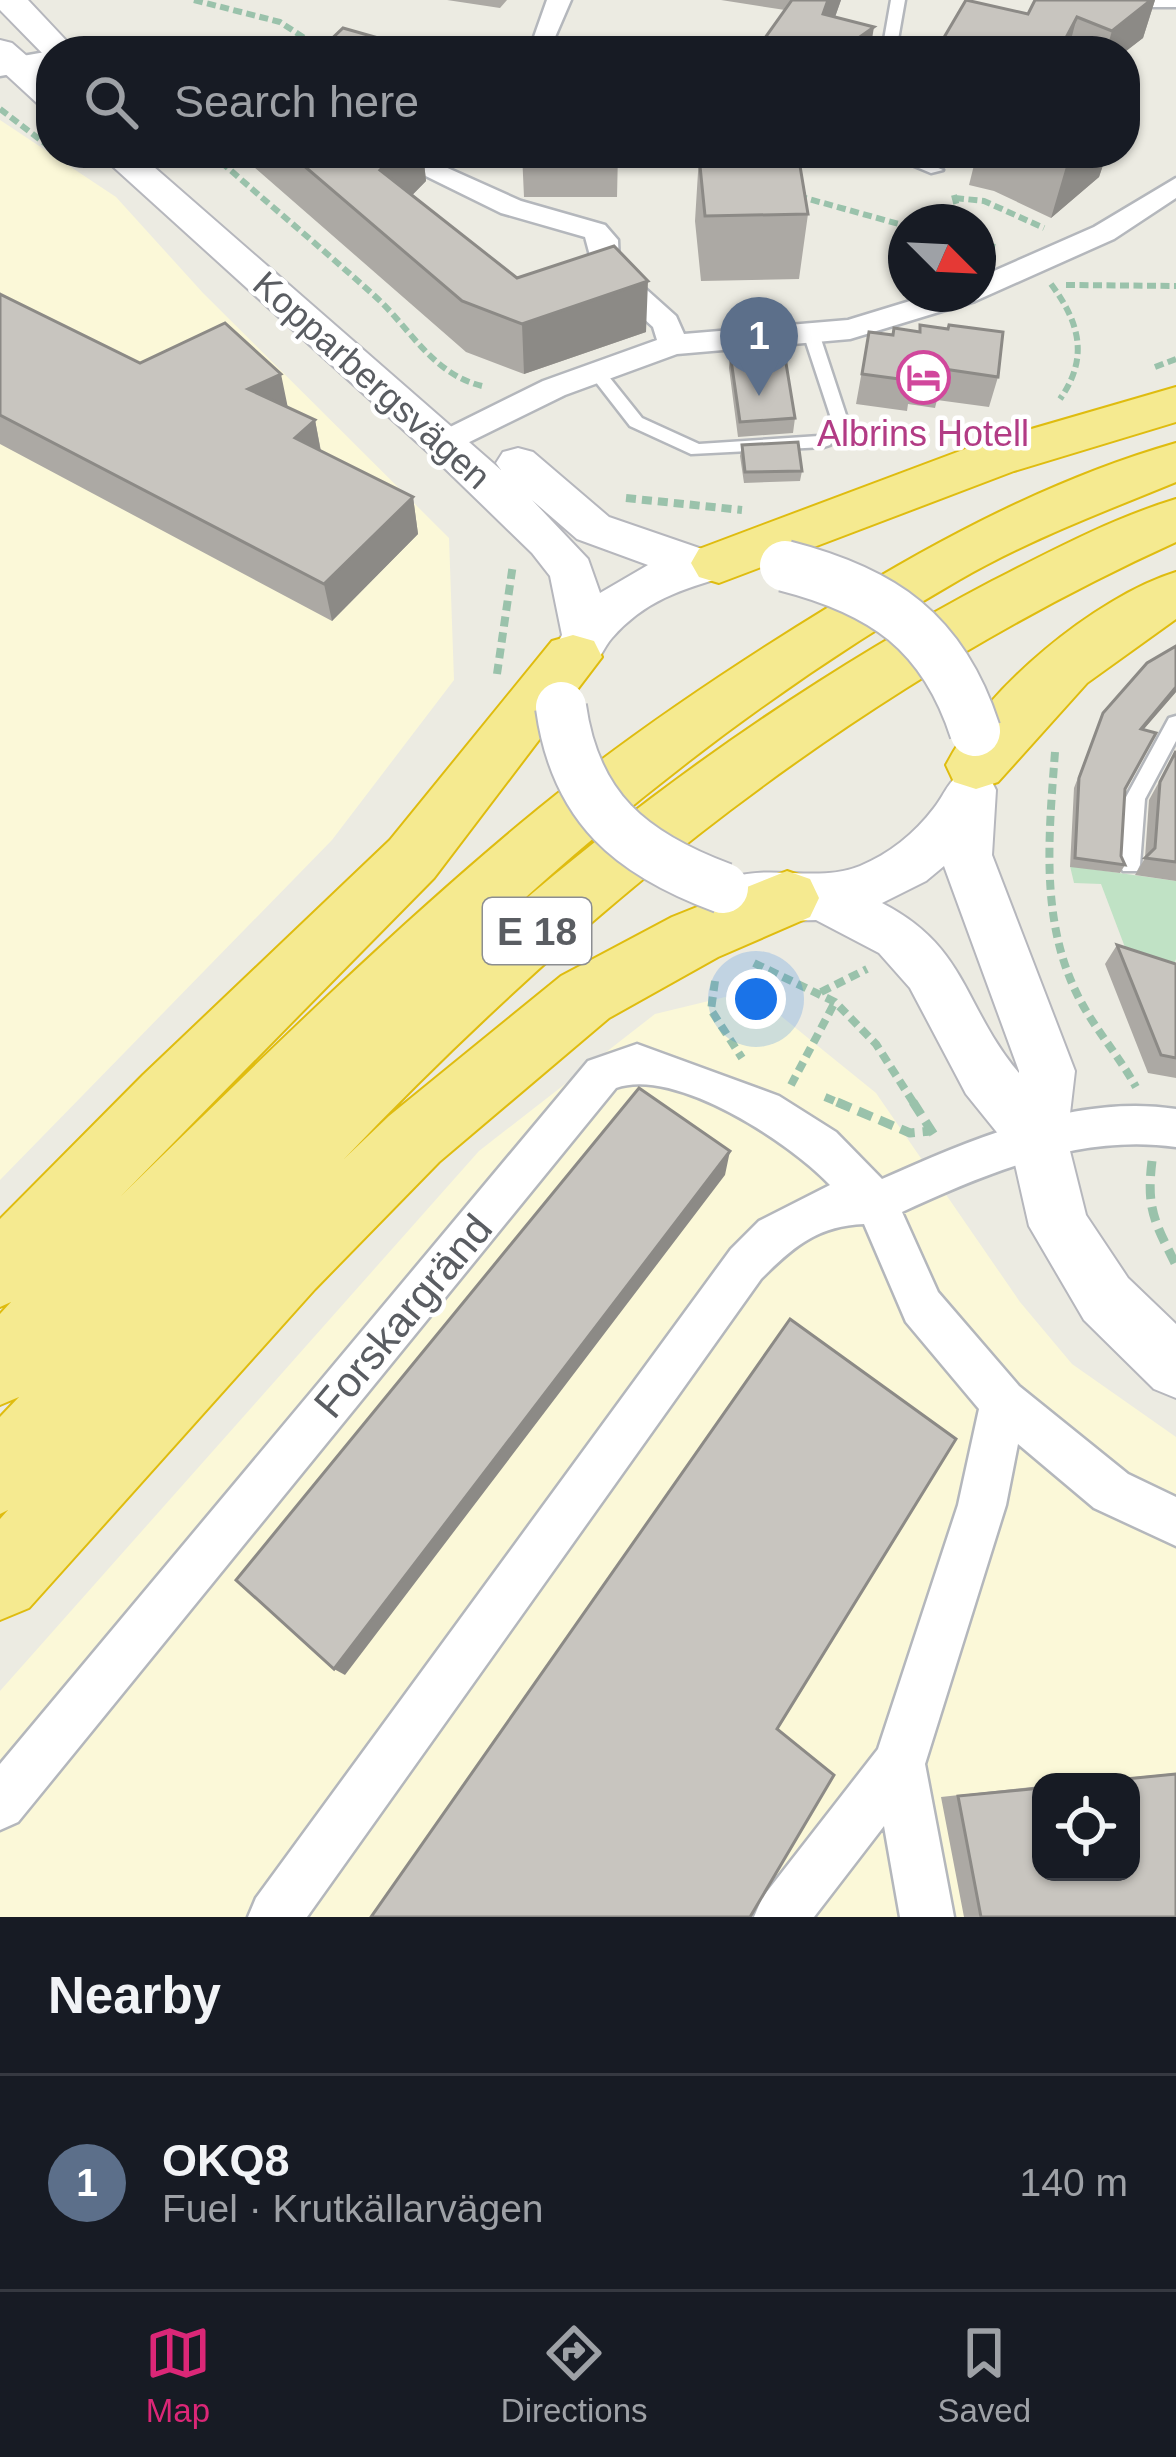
<!DOCTYPE html>
<html lang="en">
<head>
<meta charset="utf-8">
<style>
	:root { --surface:#171b24; --page:#242831; --text:#f1f3f6; --muted:#9ea1a6; --line:#363941; --accent:#db2777 }
	body { margin:0; font-family:Helvetica,sans-serif; background:var(--page); color:var(--text) }
	.controls { position:absolute; right:36px; bottom:36px; display:grid; overflow:hidden; border-radius:24px; box-shadow:0 3px 9px #0004 }
	.controls button { width:108px; height:108px; display:grid; place-items:center; padding:0; border:0; border-bottom:3px solid var(--line); background:var(--surface); color:var(--text); font:60px sans-serif }
	.compass { position:absolute; left:888px; top:204px; width:108px; height:108px; border-radius:50%; background:var(--surface); box-shadow:0 3px 9px #0004; rotate:114deg }
	.you { position:absolute; left:756px; top:999px; width:42px; height:42px; margin:-30px; border:9px solid #fff; border-radius:50%; background:#1a73e8; box-shadow:0 0 0 18px #1a73e833 }
	.badge { display:grid; place-items:center; width:78px; height:78px; border-radius:50%; background:var(--accent); color:#fff; font-size:39px; font-weight:700 }
	.pin { position:absolute; translate:-50% -99px; filter:drop-shadow(0 3px 6px #0008) }
	.pin::after { content:''; position:absolute; top:63px; width:42px; height:36px; background:inherit; clip-path:polygon(0 0,100% 0,50% 100%) }
	.list { margin:0; padding:0; list-style:none }
	h2 { display:flex; justify-content:space-between; align-items:center; height:156px; margin:0; padding:0 48px; font-size:51px }
	h2 small { font-size:39px; font-weight:400; color:var(--muted) }
	.list li { display:grid; grid-template-columns:78px 1fr auto; gap:36px; align-items:center; box-sizing:border-box; height:216px; padding:0 48px; border-top:3px solid var(--line) }
	.list b { display:block; font-size:45px; white-space:nowrap }
	.list p { margin:0; font-size:39px; white-space:nowrap; color:var(--muted) }
	.list em { font-size:39px; font-style:normal; color:var(--muted) }
	.icon { flex:none; width:66px; height:66px; fill:none; stroke:currentColor; stroke-width:2; stroke-linecap:round; stroke-linejoin:round }
	.map { position:relative; flex:none; width:1176px; height:1917px; overflow:hidden }
	.search { position:absolute; background:var(--surface); box-shadow:0 3px 9px #0004; left:36px; right:36px; top:36px; height:132px; display:flex; align-items:center; gap:30px; box-sizing:border-box; padding:0 42px; border-radius:48px; color:var(--muted); font-size:45px }
	.sheet { height:372px; background:var(--surface) }
	nav { display:flex; justify-content:space-around; align-items:center; box-sizing:border-box; height:168px; border-top:3px solid var(--line); background:var(--surface); font-size:33px; color:var(--muted) }
	nav a { display:grid; justify-items:center; gap:6px }
	nav .on { color:var(--accent) }
	.map>svg:first-child { display:block }
	.commercial { fill:#fbf8d8; fill-rule:evenodd }
	.green { fill:#c0e2c5 }
	.lines { fill:none; stroke-linecap:round; stroke-linejoin:round }
	.lane-casing { stroke:#b4b7bc; stroke-width:5 }
	.street-casing { stroke:#b4b7bc; stroke-width:5 }
	.secondary-casing { stroke:#b6b7bd; stroke-width:4 }
	.highway-casing { stroke:#dfbc0f; stroke-width:4 }
	.path-far2 { stroke:#9ac2ab; stroke-width:6; stroke-dasharray:9 4.5; stroke-linecap:butt }
	.path-far1 { stroke:#9ac2ab; stroke-width:8; stroke-dasharray:10 6; stroke-linecap:butt }
	.path { stroke:#9ac2ab; stroke-width:9; stroke-dasharray:15 8; stroke-linecap:butt }
	.lane { fill:#fff; fill-rule:evenodd }
	.street { fill:#fff; fill-rule:evenodd }
	.secondary { fill:#fff; fill-rule:evenodd }
	.highway { fill:#f5ea90; fill-rule:evenodd }
	.secondary-bridge-casing { stroke:#b6b7bd; stroke-width:54; stroke-linecap:butt }
	.secondary-bridge { stroke:#fff; stroke-width:50 }
	.wall { fill:#aca9a4 }
	.shaded-wall { fill:#8c8a86 }
	.building { fill:#c8c5bf; stroke:#8c8a86; stroke-width:3 }
	.labels { text-anchor:middle; dominant-baseline:central; stroke-width:9; stroke-linejoin:round; paint-order:stroke }
	.far-street-label { font-size:36px; fill:#5a5d62; stroke:#fff }
	.far-hotel-label { font-size:36px; fill:#b23c85; stroke:#fff }
	.shield { fill:#fff; stroke:#8c8e91; stroke-width:3 }
	.shield-label { font-size:39px; font-weight:bold; fill:#5a5d62 }
	.street-label { font-size:42px; fill:#5a5d62; stroke:#fff }
</style>
</head>
<body>
<div class="map">
<svg width="1176" height="1917" viewBox="0 0 1176 1917">
	<rect width="100%" height="100%" fill="#ecebe2"/>
	<path class="commercial" d="M0,120L116,197L203,293L449,538L454,680L332,840L0,1180Z
		M750,991L876,1093L1020,1302L1072,1364L1176,1437V1917H0V1691L479,1151L655,1014ZM1041,1782H1131V1872H1041Z"/>
	<path class="green" d="M1070,866L1176,881V959L1156,1029L1101,884L1074,883Z"/>
	<g class="lines">
		<defs>
			<path id="lane" d="M891,0H905L896,51H882Z
				M883,153H903L943,170L931,173Z
				M811,328L819,333L846,415L830,445L824,447L691,454L630,426L588,372L596,367L602,368L642,418L699,444L819,436L830,415L803,333Z
				M1176,716V741L1145,799L1140,865L1137,871H1123L1120,865L1125,799L1169,718Z"/>
			<path id="street" d="M547,0H571L549,51H529Z
				M1140,0H1176V7H1152Z
				M104,39L146,46L150,51H75Z
				M51,51V67L0,76V60Z
				M379,153H414L521,201L605,225L618,240L619,265L676,316L684,334L848,320L933,294H978V278L1094,227L1176,178V198L1114,239L975,301L850,339L677,354L565,395L445,454L434,451L429,443L434,435L543,381L657,340L653,327L595,274L585,237L501,213Z
				M637,1044L779,1096L836,1132L882,1179C972,1139 1075,1094 1176,1109V1147C1081,1133 986,1173 902,1212L938,1292L1019,1386L1128,1474L1176,1497V1546L1094,1508L1018,1444L1006,1505L925,1764L954,1917H900L884,1826L814,1917H754L762,1898L878,1749L958,1505L979,1409L906,1322L864,1224C817,1226 793,1247 761,1279L307,1917H248L256,1898L731,1249L759,1221L830,1185C789,1142 675,1067 616,1088L18,1822L0,1830V1764L588,1061Z"/>
			<path id="secondary" d="M0,0H28L76,51H51V59L47,58L0,10Z
				M0,40L12,43L51,77V107L38,104L0,69Z
				M98,153H138L501,470L496,463L503,452L518,448L533,452L609,517L702,549L727,552L734,564L727,576C682,589 644,601 612,638C604,647 599,661 590,669C580,680 568,676 555,672L548,659L562,635L550,576L532,553L430,454ZM532,500L577,539L648,565L600,593L588,559Z
				M971,770L989,776L996,790L992,855L1075,1071L1067,1139L1086,1215L1128,1278L1176,1324V1398L1154,1389L1084,1320L1029,1226L1012,1151L966,1094L910,988L879,953L816,920L782,921L730,910L723,894L730,878C771,864 818,883 860,866C889,854 915,833 934,808C948,790 948,777 971,770ZM944,866L1019,1071V1073C963,1007 968,947 882,903L926,881Z"/>
			<path id="highway" d="M1176,387V422L1014,471L719,583L699,577L691,563L699,549L976,445Z
				M1176,443V482C1103,512 1028,540 959,580C790,677 632,798 490,930C643,795 812,676 992,581C1051,551 1113,518 1176,499V542C853,689 588,904 344,1159L389,1116L561,976L672,917L787,871L810,879L819,898L810,917L718,957L609,1018L439,1162L315,1289L29,1608L0,1620V1519L8,1510L0,1514V1417L19,1397L0,1405V1314L11,1302L0,1307V1219L143,1075L390,840L552,641L573,635L594,641L602,657L434,878L121,1196C251,1069 380,941 520,824C617,743 724,671 832,605C939,539 1054,478 1176,443Z
				M1176,572V619L1087,683L998,782L976,789L954,782L946,765C984,690 1095,597 1176,572Z"/>
		</defs>
		<use href="#lane" class="lane-casing"/>
		<use href="#street" class="street-casing"/>
		<use href="#secondary" class="secondary-casing"/>
		<use href="#highway" class="highway-casing"/>
		<path class="path-far2" d="M194,0L280,22L324,51
			M0,109L51,148
			M63,153L84,163
			M211,153C266,202 323,249 378,299C412,331 433,374 482,386
			M671,153L704,164
			M954,195L961,222
			M798,196L906,226
			M955,198L984,201L1044,228
			M978,243L995,247
			M1051,284C1080,323 1089,358 1060,399
			M1066,285L1176,286
			M1155,367L1176,359"/>
		<path class="path-far1" d="M626,498L742,510
			M497,674L513,564
			M1055,752C1049,833 1040,917 1076,992C1092,1026 1118,1054 1136,1087
			M754,963L835,1002L876,1044L915,1105
			M715,981L711,1010L742,1058
			M821,992L867,969
			M791,1085L835,1002
			M825,1097L844,1105"/>
		<path class="path" d="M837,1102L910,1133L931,1131
			M913,1102L936,1138
			M1152,1161C1146,1209 1155,1223 1176,1265"/>
		<use href="#lane" class="lane"/>
		<use href="#street" class="street"/>
		<use href="#secondary" class="secondary"/>
		<use href="#highway" class="highway"/>
		<defs>
			<path id="secondary-bridge" d="M785,566C883,591 943,632 975,731
				M561,707C575,808 631,854 723,888"/>
		</defs>
		<use href="#secondary-bridge" class="secondary-bridge-casing"/>
		<use href="#secondary-bridge" class="secondary-bridge"/>
	</g>
	<path class="wall" d="M447,0H507L500,8Z
		M721,0H841L835,17L870,51H763L765,38L785,10Z
		M1035,0H1155L1143,38L1125,51H936L1028,14Z
		M238,153H423L426,181L412,195L517,278L646,332L524,374L466,352Z
		M424,153H452L444,162Z
		M522,153H618L617,197H524Z
		M977,153H1107L1099,177L1051,218L994,191L969,185Z
		M699,156L808,214L799,279L701,281L695,221Z
		M0,294L140,363L288,407L315,420L321,451L413,497L418,534L332,621L0,444Z
		M869,332L998,377L989,407L937,400L935,408L908,404L907,411L856,404Z
		M730,353L795,418L793,433L738,437L729,368Z
		M742,445L802,471L800,481L744,483L740,456Z
		M1176,692L1144,729L1125,789L1121,856L1125,865L1120,873L1070,867L1074,788L1099,723Z
		M1176,751V881L1135,875L1145,858L1149,800Z
		M1117,945L1176,964V1078L1148,1073L1105,964Z
		M1176,1773V1917H964L941,1797L1041,1786V1872L1131,1782H1082Z"/>
	<path class="shaded-wall" d="M828,0H841L823,51V14Z
		M1151,0H1155L1143,38L1125,52L1106,51L1112,31Z
		M1077,17L1068,51H1059Z
		M874,27L870,51H840Z
		M397,153H423L426,181L387,221L380,170Z
		M1070,153H1107L1099,177L1051,218Z
		M648,281L646,332L524,374L522,324Z
		M281,374L289,413L248,389Z
		M315,420L322,458L295,438Z
		M413,497L418,534L332,621L324,584Z
		M1176,687V692L1136,738L1141,729Z
		M730,1151L725,1175L345,1675L334,1669Z"/>
	<path class="building" d="M792,0H828L823,14L874,27L840,51H794L765,38Z
		M966,0L1028,14L1035,0H1151L1112,31L1077,17L1059,51H936Z
		M343,28L424,51H319Z
		M211,46L230,51H205Z
		M289,153H397L380,170L517,278L614,246L648,281L522,324L462,301Z
		M798,154L808,214L705,216L699,156Z
		M0,294L140,363L225,323L281,374L248,389L315,420L295,438L413,497L324,584L0,415Z
		M920,325L948,329L949,325L1003,332L998,377L944,369L943,378L915,374L914,381L862,374L869,332L893,335L894,328L920,332Z
		M784,351L795,418L740,422L730,353Z
		M798,442L802,471L745,472L742,445Z
		M1176,646V687L1141,729L1156,733L1125,789L1121,856L1125,865L1075,858L1079,778L1103,713L1147,663Z
		M1176,751V862L1145,858L1155,848L1160,782Z
		M1117,945L1176,964V1058L1161,1055Z
		M639,1088L730,1151L334,1669L236,1580Z
		M790,1319L956,1439L777,1729L834,1775L750,1917H371Z
		M1176,1774V1917H981L958,1796L1041,1788V1872H1131V1782H1095Z"/>
	<defs>
		<symbol id="hotel-ring" viewBox="-11 -11 22 22"><circle r="9.5" fill="#fff" stroke="#d1479c" stroke-width="1.5"/><path d="M-6-4.5h1.5V1H6V5H4.5V3h-9V5H-6ZM-4 0a1.8 1.8 0 1 1 3.6 0ZM.5 0V-2.5h3Q6-2.5 6 0Z" fill="#d1479c"/></symbol>
	</defs>
	<g fill-rule="evenodd">
		<use href="#hotel-ring" x="894" y="348" width="59" height="59"/>
	</g>
	<g class="labels">
		<g class="far-street-label">
			<text transform="translate(372 380) rotate(42)">Kopparbergsvägen</text>
		</g>
		<g class="far-hotel-label">
			<text x="923" y="433">Albrins Hotell</text>
		</g>
		<rect class="shield" x="483" y="898" width="108" height="66" rx="9"/>
		<g class="shield-label">
			<text x="537" y="931">E 18</text>
		</g>
		<g class="street-label">
			<text transform="translate(403 1316) rotate(-50)">Forskargränd</text>
		</g>
	</g>
</svg>
<div class="controls">
<button><svg class="icon" aria-label="locate" viewBox="0 0 24 24"><circle cx="12" cy="12" r="6"/><path d="M12 2v4M12 18v4M2 12h4M18 12h4"/></svg></button>
</div>
<svg class="compass" viewBox="-18 -18 36 36"><path d="M0-13l5 13h-10z" fill="#e53935"/><path d="M0 13l5-13h-10z" fill="#9ea1a6"/></svg>
<div class="you"></div>
<div class="pin badge" style="left:759px;top:396px;background:#5c6f8a">1</div>
<div class="search"><svg class="icon" aria-label="search" viewBox="0 0 24 24"><circle cx="10" cy="10" r="6"/><path d="M15 15l6 6"/></svg>Search here</div>
</div>
<section class="sheet">
<h2>Nearby<small></small></h2>
<ul class="list">
<li><span class="badge" style="background:#5c6f8a">1</span><div><b>OKQ8</b><p>Fuel · Krutkällarvägen</p></div><em>140 m</em></li>
</ul>
</section>
<nav>
<a class="on"><svg class="icon" aria-label="map" viewBox="0 0 24 24"><path d="M3 6l6-2 6 2 6-2v14l-6 2-6-2-6 2zM9 4v14M15 6v14"/></svg>Map</a>
<a><svg class="icon" aria-label="directions" viewBox="0 0 24 24"><path d="M12 3l9 9-9 9-9-9zM9 14v-3h6M13 9l2 2-2 2"/></svg>Directions</a>
<a><svg class="icon" aria-label="saved" viewBox="0 0 24 24"><path d="M7 4h10v16l-5-4-5 4z"/></svg>Saved</a>
</nav>
</body>
</html>
